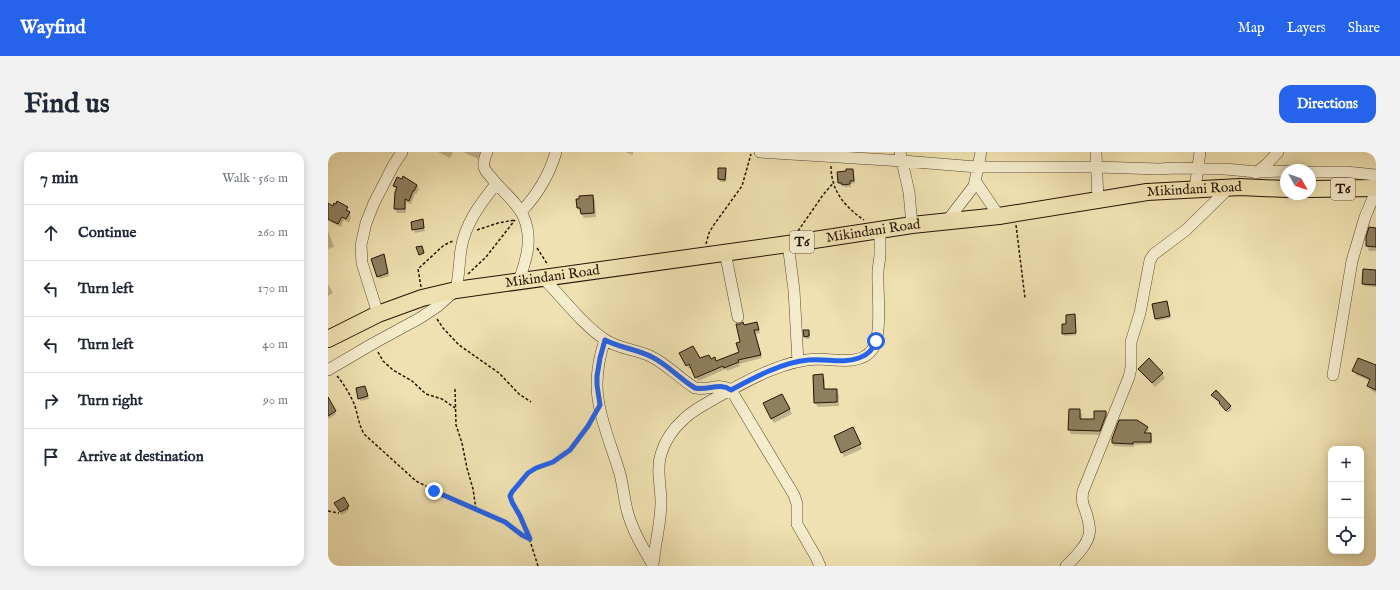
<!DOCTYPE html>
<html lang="en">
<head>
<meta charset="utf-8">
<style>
	:root { --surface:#fff; --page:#f2f2f3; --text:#1f2937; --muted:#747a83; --line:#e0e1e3; --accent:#2563eb }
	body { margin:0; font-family:"IM FELL English",serif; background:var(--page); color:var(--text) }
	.controls { position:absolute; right:12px; bottom:12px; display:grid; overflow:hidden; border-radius:8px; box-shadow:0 2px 10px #0003 }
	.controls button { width:36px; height:36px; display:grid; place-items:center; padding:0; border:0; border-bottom:1px solid var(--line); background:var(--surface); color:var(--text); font:20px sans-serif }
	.compass { position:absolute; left:952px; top:12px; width:36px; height:36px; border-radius:50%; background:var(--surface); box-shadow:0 2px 10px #0003; rotate:130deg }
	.stop { position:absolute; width:12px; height:12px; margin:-9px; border:3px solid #2563eb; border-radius:50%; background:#fff }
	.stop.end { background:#2563eb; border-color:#fff; box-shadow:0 1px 4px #0008 }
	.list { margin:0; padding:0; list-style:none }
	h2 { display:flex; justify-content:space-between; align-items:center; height:52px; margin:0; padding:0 16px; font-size:17px }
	h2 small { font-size:13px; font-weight:400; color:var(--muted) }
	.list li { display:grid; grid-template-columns:26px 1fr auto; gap:12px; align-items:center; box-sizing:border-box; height:56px; padding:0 16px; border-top:1px solid var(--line) }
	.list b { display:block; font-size:15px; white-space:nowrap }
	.list em { font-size:13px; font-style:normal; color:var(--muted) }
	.icon { flex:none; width:22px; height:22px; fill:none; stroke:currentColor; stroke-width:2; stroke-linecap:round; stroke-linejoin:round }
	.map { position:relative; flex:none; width:1048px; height:414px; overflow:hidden; border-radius:12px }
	header { display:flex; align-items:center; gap:24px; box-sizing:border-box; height:56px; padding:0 20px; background:var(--accent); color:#fff }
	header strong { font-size:19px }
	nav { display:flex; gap:22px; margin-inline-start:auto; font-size:14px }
	.intro { display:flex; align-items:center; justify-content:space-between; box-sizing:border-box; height:96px; padding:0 24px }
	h1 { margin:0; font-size:28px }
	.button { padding:10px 18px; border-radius:12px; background:var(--accent); color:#fff; font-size:14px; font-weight:700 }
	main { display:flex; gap:24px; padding:0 24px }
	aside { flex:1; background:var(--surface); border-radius:12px; box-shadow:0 2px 10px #0003 }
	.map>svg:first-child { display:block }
	.shadow { fill:#0003 }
	.building { fill:#8e7f5e; stroke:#251405 }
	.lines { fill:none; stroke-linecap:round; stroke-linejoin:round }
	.minor-casing { stroke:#584730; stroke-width:12 }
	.highway-casing { stroke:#251405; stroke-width:18 }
	.path { stroke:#251405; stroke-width:1.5; stroke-dasharray:3 2; stroke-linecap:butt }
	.minor { stroke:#f5eccc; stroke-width:11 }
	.highway { stroke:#efe1b1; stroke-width:16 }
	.route { stroke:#2563eb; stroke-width:5 }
	.labels { text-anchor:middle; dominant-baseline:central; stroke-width:3.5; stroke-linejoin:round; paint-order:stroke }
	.shield { fill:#f5eccc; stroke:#635541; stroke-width:1 }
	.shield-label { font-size:13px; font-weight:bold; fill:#251405 }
	.street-label { font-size:14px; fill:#251405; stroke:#f5eccc }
</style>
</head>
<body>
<header>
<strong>Wayfind</strong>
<nav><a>Map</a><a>Layers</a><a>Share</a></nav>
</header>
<div class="intro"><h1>Find us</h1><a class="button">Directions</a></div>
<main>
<aside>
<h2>7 min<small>Walk · 560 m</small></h2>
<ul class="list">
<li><svg class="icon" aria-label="ahead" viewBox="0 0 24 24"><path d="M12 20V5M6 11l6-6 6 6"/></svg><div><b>Continue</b></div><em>260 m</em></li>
<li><svg class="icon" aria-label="left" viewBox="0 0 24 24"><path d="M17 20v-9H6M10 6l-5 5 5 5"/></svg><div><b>Turn left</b></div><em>170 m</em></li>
<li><svg class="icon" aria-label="left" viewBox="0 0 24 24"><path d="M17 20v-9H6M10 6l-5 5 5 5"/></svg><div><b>Turn left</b></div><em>40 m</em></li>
<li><svg class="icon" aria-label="right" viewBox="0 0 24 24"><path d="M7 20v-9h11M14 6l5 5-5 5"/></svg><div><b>Turn right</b></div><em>90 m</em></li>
<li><svg class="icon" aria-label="arrive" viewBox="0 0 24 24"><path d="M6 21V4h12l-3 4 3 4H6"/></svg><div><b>Arrive at destination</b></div></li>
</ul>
</aside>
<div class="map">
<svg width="1048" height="414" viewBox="0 0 1048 414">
	<rect width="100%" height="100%" fill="#efe1b1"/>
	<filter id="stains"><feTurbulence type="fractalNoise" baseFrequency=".005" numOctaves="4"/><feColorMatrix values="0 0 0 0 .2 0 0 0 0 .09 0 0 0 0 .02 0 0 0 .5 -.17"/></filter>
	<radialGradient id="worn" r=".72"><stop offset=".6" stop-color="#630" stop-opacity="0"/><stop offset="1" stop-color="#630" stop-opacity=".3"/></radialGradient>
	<path class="shadow" d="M110,0H125L122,6Z
		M135,0H154L150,7Z
		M297,0H305V3Z
		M397,17L399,20L398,30H392L391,27Z
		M525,18L526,21L527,31L523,32V35H517L515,33H512L511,30Z
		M89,33L91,37L88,42H87L83,52L78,50V61H69L67,57L68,37L66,34Z
		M264,44L267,48L268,65L256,66L250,56Z
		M0,53L5,56L19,55L23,65L21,71L16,68L13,75L0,69Z
		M94,69L97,79L87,81L84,71Z
		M1048,77V99H1041L1039,94V85Z
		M0,79L6,95L0,97Z
		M57,106L61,124L52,127L50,124Z
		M1048,119V135L1036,134L1035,131Z
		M0,132L5,141L0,144Z
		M839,150L843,166L829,169L828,167Z
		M746,163L747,166L748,183L737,184L735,182Z
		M429,171L432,181L428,182L434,206L411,212L412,214L399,219L398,217L370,229L363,215L361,217L353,201L371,207L383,208L388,210L412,201L416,174Z
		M481,179L482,181V187H478L477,184Z
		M1048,213V241L1043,238L1040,234L1042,229L1028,223L1025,218L1047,215Z
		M811,217L834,221L837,226L827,235Z
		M494,223L497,228V238H508L511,243V254L490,255L487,251Z
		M37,235L41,247L33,249L31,246Z
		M888,239L904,257L900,261L886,245Z
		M0,247L8,262L1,267L0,266Z
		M457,247L464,262L446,271L443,266Z
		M751,258L754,263V268H767L778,260L780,265L774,283L743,282L741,278Z
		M819,275L821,278L818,282H822L824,285V292L806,293V295L786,294L785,291Z
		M528,281L534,297L516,305L514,300Z
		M16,347L21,357L20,358V359L14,363L7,351Z"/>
	<path class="building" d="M390,16H398L397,28L390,27Z
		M518,17H525L526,29H522V32L514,33V31H510L509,20L518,19Z
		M75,24L89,33L86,39H85L81,49L77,47V57H66L67,40L69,35L65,34L69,25L74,27Z
		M265,43L266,61L253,62L252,56H249L248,47H251V44Z
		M9,49L20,55L18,58L22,60L18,67L14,65L10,72L0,67V51L5,54L6,51L8,52Z
		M95,67L96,76L84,78L83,70Z
		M1041,75L1048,76V95L1038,94V85Z
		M94,94L96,101L91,103L88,95Z
		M56,102L60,121L49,125L43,107Z
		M1035,117L1048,118V133L1034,132Z
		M839,149L842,164L827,167L824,152Z
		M747,162L748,181L734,182V172H738V163Z
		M415,170L416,173L429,170L431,178H426L433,203L410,208L411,210L396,216L395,214L367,226L361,212L358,214L351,201L365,194L372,206L381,203L383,207L387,205L388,209L411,200L408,191L412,190L408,172H412Z
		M475,178H481V184L476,185Z
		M821,206L835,221L824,231L810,217Z
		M1030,206L1048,213V238L1039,234L1042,227L1024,219Z
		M495,222L496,237H509V250L486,251L485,223Z
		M37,234L40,244L30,247L28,236Z
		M888,238L903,254L898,259L891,251L892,250L883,243Z
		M454,242L462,257L443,267L435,251Z
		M0,245L8,259L0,264Z
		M741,257H752V267H766V259H778V263L772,279L740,278Z
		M791,268H809L820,275L816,281H823V290H805V292L784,291V287Z
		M525,275L533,292L513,301L506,284Z
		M16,345L21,354L19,355L20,356L12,360L6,351Z"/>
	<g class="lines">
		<defs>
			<path id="minor" d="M159,0C157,5 155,10 156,15C157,19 160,22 163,25C173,39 190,50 196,66C205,88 198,108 191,129
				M432,0L575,9L649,15H769L831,17L847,16L897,17L929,20L958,19
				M572,0L581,40L584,73
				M768,0L770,49
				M982,20H1018L1048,23
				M928,21L939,12L950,0
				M648,30L671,64
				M867,37L872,0
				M193,60C210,42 221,24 228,0
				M619,69L646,34L653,0
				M460,92L466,138L470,210
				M397,100L410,165
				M215,126C235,146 253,171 276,187C290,197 307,197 322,204C339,212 352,227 367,236C380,239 391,230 403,238L466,343L469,352V372L488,405L492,414
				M50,162L34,111L33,93L38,71L46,51L65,14L74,0
				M277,188C272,202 269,217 269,233C269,261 284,295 292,322C295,334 296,346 299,358C304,378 315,396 325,413
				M0,218L46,191L92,166L110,154L128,138C131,125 131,111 133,97C137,72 152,52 168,32
				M1005,223L1024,109L1037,65L1048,39
				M325,413C327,391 333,371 333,350C333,334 328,317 333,302C337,288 346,276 356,267C364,259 376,253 386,247C417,230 454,208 490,207C506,207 532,214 544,198C555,184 549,138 550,120C550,114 552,108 552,102C552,94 552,86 552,78
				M738,414C744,409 748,404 753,398C764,384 763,377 758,360C755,353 753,348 755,339L801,225L803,216V190L812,161L822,108L826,102L858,78L902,35"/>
			<g id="highway">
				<path d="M982,37L1048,36"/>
				<path id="s1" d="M0,187L50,162L94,146L128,138L460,92L584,73L671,64L819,40L912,35L958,37"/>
			</g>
		</defs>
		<use href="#minor" class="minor-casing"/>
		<use href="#highway" class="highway-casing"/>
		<path class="path" d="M503,14C503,39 517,55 536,68
			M688,73L697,146
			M149,78L170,71L187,68
			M470,79L495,43L506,30
			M378,92L381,81L385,74L414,34L423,2
			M209,96L220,113
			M140,122L158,105L187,68
			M93,135L90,117L116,93L125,89
			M109,167L115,176L131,193L171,221L191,242L203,250
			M50,200L55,209L65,218L84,229L98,242L114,247L127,256
			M9,224C16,232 23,244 27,254C30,264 31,273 36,282L88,329L130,350L177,370L194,383L202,387
			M127,237L128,273L134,291L139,316L145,337L148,357
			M0,359L11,361
			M210,414L198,376L192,364L184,350L182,344L184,340L200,321L208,316L225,310L242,298L248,292L264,267"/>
		<use href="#minor" class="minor"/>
		<use href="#highway" class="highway"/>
	</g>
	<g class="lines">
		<path class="route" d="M106,339L177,370L194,383L202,387L192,364L184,350L182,344L184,340L200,321L208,316L225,310L242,298L260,274L272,253L269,233V224L272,206L277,188C292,196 309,197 324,205C340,213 352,227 367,236C380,239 391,230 403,238C425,226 455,210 480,208C497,206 515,212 531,206C540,203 545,198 548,189"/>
	</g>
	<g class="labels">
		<g class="shield">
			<rect x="1003" y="26" width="24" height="22" rx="3"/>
			<rect x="462" y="79" width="24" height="22" rx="3"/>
		</g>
		<g class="shield-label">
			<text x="1015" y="37">T6</text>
			<text x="474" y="90">T6</text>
		</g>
		<g class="street-label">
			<text stroke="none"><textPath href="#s1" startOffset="883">Mikindani Road</textPath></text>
			<text stroke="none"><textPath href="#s1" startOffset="559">Mikindani Road</textPath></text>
			<text stroke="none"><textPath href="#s1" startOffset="235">Mikindani Road</textPath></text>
		</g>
	</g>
	<rect width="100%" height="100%" filter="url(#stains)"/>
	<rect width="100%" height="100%" fill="url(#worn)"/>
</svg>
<div class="controls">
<button>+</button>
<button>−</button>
<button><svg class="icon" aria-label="locate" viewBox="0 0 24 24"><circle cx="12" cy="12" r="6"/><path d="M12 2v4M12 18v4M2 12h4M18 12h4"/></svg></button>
</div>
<svg class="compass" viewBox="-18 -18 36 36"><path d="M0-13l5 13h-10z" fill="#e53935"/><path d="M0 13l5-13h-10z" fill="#747a83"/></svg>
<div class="stop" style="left:548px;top:189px"></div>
<div class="stop end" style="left:106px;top:339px"></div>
</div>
</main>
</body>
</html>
